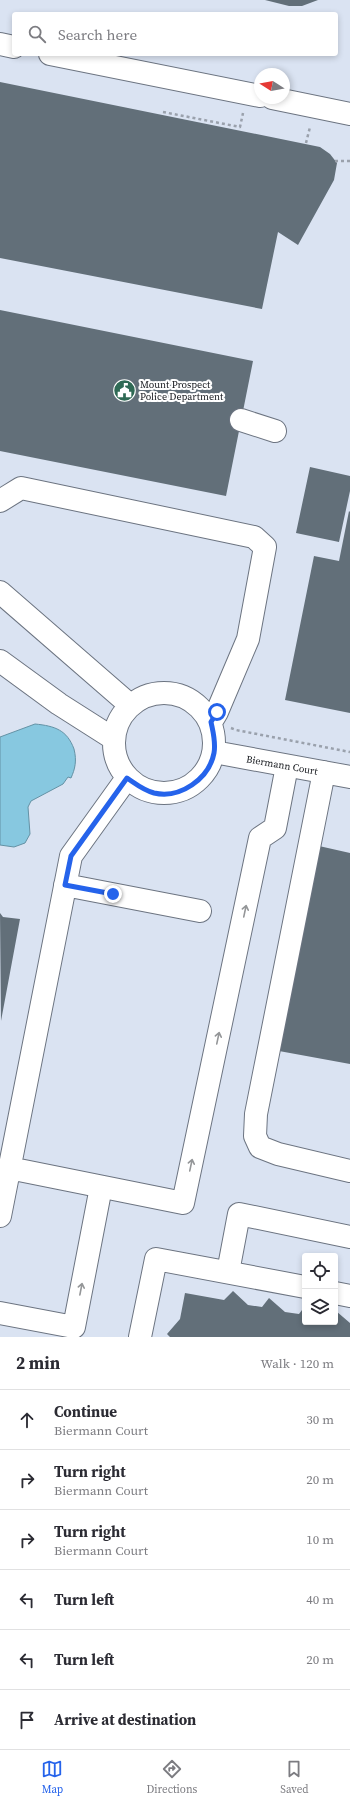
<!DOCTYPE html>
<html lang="en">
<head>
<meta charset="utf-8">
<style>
	:root { --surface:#fff; --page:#f7f7f7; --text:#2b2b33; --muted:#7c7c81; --line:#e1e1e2; --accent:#2563eb }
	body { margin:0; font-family:"Source Serif 4",serif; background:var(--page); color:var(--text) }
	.controls { position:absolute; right:12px; bottom:12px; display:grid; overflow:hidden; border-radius:4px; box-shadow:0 2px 6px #0003 }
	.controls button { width:36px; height:36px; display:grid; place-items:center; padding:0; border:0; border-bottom:1px solid var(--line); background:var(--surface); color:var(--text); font:20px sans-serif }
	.compass { position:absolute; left:254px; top:68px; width:36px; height:36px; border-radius:50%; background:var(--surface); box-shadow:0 2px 6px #0003; rotate:281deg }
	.stop { position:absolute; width:12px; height:12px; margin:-9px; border:3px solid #2563eb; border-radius:50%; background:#fff }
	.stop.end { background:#2563eb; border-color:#fff; box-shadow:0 1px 4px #0008 }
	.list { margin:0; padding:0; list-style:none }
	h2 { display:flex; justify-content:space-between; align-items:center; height:52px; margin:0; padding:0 16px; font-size:17px }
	h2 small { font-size:13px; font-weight:400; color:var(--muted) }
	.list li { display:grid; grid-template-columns:26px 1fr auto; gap:12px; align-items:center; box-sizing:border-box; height:60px; padding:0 16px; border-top:1px solid var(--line) }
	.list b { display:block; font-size:15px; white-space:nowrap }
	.list p { margin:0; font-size:13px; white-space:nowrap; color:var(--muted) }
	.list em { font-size:13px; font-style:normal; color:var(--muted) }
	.icon { flex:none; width:22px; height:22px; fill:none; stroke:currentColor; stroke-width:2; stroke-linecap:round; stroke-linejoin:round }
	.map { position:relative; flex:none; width:350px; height:1337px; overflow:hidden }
	.search { position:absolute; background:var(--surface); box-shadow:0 2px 6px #0003; left:12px; right:12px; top:12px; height:44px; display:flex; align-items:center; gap:10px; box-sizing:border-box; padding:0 14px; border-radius:4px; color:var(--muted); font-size:15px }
	.sheet { height:412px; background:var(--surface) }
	nav { display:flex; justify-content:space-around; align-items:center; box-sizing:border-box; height:56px; border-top:1px solid var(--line); background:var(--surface); font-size:11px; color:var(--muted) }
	nav a { display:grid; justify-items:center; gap:2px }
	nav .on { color:var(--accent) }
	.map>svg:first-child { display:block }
	.water { fill:#87c8e0; stroke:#6492a5 }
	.building { fill:#626f79 }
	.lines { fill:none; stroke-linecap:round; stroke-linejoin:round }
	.minor-casing { stroke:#6c7481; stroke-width:24 }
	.path { stroke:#9aa1ac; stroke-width:2.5; stroke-dasharray:3 3; stroke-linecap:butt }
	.minor { stroke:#fff; stroke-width:22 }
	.oneway { stroke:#949698 }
	.route { stroke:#2563eb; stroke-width:5 }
	.labels { text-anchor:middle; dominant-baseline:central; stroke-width:4; stroke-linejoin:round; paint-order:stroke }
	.poi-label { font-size:10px; fill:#12151a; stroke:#fff; text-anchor:start }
	.street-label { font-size:10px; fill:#12151a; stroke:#fff }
</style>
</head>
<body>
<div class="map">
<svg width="350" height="1337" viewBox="0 0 350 1337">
	<rect width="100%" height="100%" fill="#dae3f2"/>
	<path class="water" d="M35,724C55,726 67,730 74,749C77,761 75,769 71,778L68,777L63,784L31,801L28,807L30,834L25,843L14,847L0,845V737Z"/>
	<path class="building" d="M265,0H318L302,6H289Z
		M0,82L320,147L330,154L337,163L334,180L298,245L278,232L262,309L0,258Z
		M0,310L253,361L226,496L0,451Z
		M310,467L350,476V491L339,542L296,533Z
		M349,511L350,512V713L285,700L314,556L339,561Z
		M319,846L350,853V1064L279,1051Z
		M0,913L3,917L20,919L1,1021Z
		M233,1291L248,1305L262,1307L269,1298L285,1312L299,1314L305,1306V1322H335L336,1311L350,1323V1337H170L167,1334L180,1319L185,1293L224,1300Z"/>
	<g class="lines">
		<defs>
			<path id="minor" d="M0,44L14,47
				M50,54L260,96
				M272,98L350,114
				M241,420L275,431
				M0,501L21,488L254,537L265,547L248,639L217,712L211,722
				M0,592L130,705
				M0,661L59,704L114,739
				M114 743a50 50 0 1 1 100 0a50 50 0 1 1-100 0Z
				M214,752L350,777
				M324,772L256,1114L255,1136L260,1147L278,1154L350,1171
				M65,885L200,911
				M9,1168L183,1203L260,838L275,828L287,766
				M0,1216L71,856L127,778
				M228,1272L239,1214L350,1237
				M335,1293L350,1296
				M0,1313L74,1327L101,1187
				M140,1337L156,1259L305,1287"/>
		</defs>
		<use href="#minor" class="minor-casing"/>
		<path class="path" d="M163,112L240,127L243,113
			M306,143L310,127
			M335,161H350
			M231,728L236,730L350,752"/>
		<use href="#minor" class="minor"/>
	</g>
	<defs><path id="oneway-shaft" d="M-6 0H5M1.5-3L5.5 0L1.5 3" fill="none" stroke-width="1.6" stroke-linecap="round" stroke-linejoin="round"/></defs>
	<g class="oneway">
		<use href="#oneway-shaft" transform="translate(245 911) rotate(-78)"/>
		<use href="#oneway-shaft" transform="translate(218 1038) rotate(-78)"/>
		<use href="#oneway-shaft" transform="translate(191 1165) rotate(-78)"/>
		<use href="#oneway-shaft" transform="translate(81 1289) rotate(-79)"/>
	</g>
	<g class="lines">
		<path class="route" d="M113,894L65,885L71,856L127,778C136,784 143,790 154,793C180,799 209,779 214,753C216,742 213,732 211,722L217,712"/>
	</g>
	<defs>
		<symbol id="civic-disc" viewBox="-11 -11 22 22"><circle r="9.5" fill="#2f6a55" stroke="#fff"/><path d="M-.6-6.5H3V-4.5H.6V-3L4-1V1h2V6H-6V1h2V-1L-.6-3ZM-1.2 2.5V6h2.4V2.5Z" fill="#fff"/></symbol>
	</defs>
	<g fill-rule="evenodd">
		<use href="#civic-disc" x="112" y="378" width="25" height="25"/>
	</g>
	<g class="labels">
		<g class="poi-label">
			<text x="140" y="384">Mount Prospect<tspan x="140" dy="12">Police Department</tspan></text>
		</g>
		<g class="street-label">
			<text transform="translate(282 765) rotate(10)">Biermann Court</text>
		</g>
	</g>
</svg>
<div class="controls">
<button><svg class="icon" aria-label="locate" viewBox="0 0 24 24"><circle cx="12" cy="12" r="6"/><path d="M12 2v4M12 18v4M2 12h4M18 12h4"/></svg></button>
<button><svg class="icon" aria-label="layers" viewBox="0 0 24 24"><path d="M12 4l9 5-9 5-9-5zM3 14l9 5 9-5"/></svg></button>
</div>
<svg class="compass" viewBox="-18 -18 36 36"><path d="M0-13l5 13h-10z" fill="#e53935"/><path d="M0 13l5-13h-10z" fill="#7c7c81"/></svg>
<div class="stop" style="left:217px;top:712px"></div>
<div class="stop end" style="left:113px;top:894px"></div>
<div class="search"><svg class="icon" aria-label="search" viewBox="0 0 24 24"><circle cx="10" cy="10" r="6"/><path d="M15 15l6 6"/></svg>Search here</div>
</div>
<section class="sheet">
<h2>2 min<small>Walk · 120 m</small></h2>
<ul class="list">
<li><svg class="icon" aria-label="ahead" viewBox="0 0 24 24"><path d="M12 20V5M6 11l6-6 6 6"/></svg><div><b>Continue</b><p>Biermann Court</p></div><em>30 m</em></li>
<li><svg class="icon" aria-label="right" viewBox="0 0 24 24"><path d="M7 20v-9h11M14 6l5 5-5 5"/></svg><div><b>Turn right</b><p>Biermann Court</p></div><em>20 m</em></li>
<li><svg class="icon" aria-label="right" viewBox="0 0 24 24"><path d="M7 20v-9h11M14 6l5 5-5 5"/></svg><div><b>Turn right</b><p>Biermann Court</p></div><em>10 m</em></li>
<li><svg class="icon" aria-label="left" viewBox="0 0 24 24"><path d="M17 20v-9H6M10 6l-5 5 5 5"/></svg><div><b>Turn left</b></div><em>40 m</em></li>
<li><svg class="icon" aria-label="left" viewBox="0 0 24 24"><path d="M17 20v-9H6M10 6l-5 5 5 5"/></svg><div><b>Turn left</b></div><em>20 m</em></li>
<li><svg class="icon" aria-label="arrive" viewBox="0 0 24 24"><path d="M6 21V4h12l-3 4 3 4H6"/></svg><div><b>Arrive at destination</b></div></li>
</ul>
</section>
<nav>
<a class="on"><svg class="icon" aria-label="map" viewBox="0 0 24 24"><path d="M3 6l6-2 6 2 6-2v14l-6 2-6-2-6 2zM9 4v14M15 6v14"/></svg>Map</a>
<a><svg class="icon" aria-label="directions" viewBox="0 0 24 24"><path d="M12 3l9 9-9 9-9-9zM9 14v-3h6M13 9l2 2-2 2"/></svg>Directions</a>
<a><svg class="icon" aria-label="saved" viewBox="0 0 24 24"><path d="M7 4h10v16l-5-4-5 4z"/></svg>Saved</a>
</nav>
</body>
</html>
